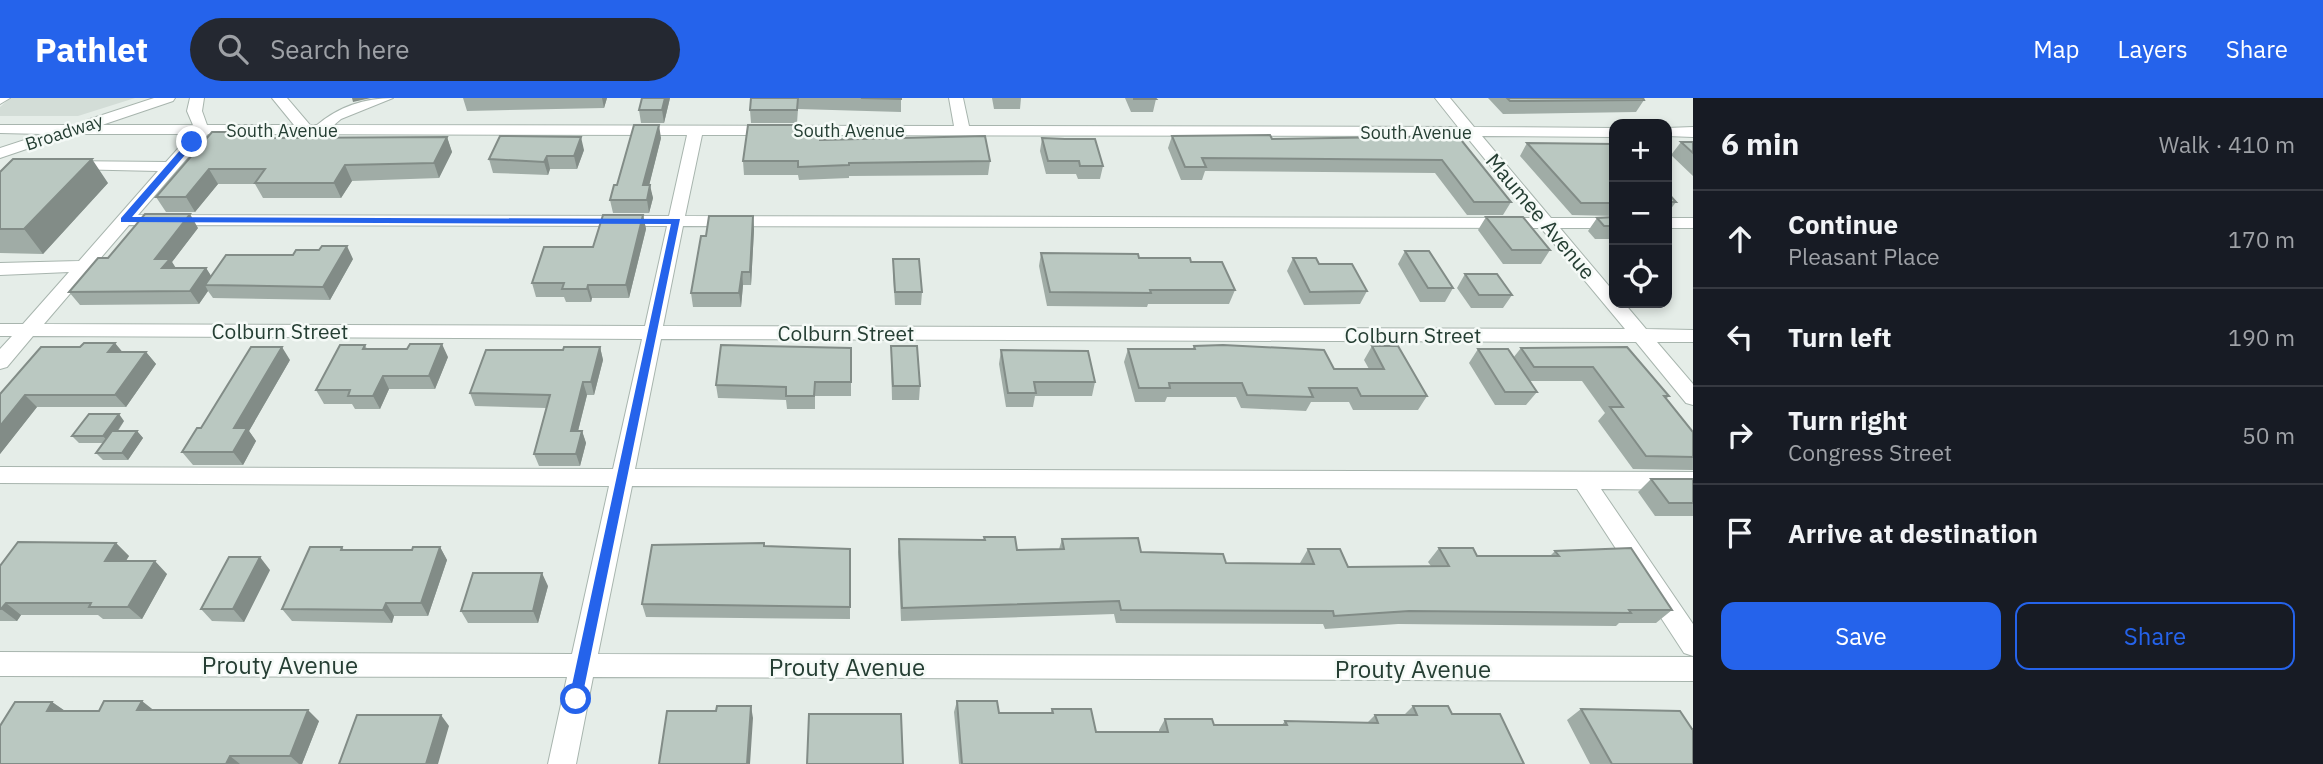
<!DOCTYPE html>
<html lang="en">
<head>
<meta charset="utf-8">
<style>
	:root { --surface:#171b24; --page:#242831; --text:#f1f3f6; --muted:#9ea1a6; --line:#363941; --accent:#2563eb }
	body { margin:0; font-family:"IBM Plex Sans",sans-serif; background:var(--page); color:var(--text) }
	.controls { position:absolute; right:21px; top:21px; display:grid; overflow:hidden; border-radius:14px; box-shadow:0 4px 10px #0003 }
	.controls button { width:63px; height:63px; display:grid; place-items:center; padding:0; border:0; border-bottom:2px solid var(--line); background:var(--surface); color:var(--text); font:35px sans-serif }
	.stop { position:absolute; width:21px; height:21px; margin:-16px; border:5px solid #2563eb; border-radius:50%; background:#fff }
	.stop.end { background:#2563eb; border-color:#fff; box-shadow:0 2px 7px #0008 }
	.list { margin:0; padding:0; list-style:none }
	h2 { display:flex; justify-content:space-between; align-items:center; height:91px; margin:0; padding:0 28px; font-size:30px }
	h2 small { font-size:23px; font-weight:400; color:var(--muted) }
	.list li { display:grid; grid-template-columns:46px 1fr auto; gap:21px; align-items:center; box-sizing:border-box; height:98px; padding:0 28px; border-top:2px solid var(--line) }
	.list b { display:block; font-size:26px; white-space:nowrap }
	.list p { margin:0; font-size:23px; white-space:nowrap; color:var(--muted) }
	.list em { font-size:23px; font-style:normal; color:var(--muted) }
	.actions { display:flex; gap:14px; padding:21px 28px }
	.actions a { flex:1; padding:16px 0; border:2px solid var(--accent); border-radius:14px; text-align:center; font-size:24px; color:var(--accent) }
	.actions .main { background:var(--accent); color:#fff }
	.icon { flex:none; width:38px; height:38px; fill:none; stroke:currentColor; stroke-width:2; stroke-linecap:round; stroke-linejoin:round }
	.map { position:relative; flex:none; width:1693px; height:666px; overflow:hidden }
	header { display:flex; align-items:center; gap:42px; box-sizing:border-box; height:98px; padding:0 35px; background:var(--accent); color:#fff }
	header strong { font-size:33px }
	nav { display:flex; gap:38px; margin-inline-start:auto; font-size:24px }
	.search { width:490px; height:63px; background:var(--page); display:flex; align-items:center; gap:18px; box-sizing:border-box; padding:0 24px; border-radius:38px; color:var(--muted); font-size:26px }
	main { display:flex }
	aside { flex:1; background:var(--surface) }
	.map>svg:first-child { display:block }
	.built { fill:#d3ddd7 }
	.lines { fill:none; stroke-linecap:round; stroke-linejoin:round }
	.minor-casing { stroke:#a8b5ae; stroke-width:2 }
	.minor { fill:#fff; fill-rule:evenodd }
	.wall { fill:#a0aca6 }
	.shaded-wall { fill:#828c87 }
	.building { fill:#bac8c1; stroke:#828c87; stroke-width:2 }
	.route { fill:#2563eb }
	.labels { text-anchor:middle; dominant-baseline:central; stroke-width:5; stroke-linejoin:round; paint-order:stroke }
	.far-street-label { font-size:18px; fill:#253e33; stroke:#f5faf7 }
	.street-label { font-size:21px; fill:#253e33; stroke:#f5faf7 }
	.near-street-label { font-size:24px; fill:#253e33; stroke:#f5faf7 }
</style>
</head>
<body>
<header>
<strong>Pathlet</strong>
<div class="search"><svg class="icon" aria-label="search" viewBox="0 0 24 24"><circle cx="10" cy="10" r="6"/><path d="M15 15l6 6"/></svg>Search here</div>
<nav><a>Map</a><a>Layers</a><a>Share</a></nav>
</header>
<main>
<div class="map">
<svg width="1693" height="666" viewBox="0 0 1693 666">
	<rect width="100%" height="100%" fill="#e5ede8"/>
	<path class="built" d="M10,0H135L78,18H0V9Z"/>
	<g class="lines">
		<defs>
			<path id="minor" d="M0,0H10L0,6Z
				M154,0H175L173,3L102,27H193L187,13L190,0H204L202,13L207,27H294L272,0H287L310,27H317C338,9 365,0 393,0L341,21L334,27L954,28L949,0H963L969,28L1458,29L1435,0H1450L1474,29L1614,30V39L1482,38L1551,120H1614V130H1560L1614,194V205H1624L1646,231L1693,232V244H1657L1693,286V307L1686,305L1636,244L661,241L635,371L1693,374V392L1601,391L1693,526V558L1684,555L1577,391L632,388L598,556L1693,559V583L593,579L576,666H548L567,579L0,578V554L572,556L609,388L0,385V369L613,371L642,241L33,238L7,269L0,271V251L12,238H0V226H23L69,174L0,177V165L79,163L158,73L68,71L60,66L62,63L166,64L191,36H61L59,40L0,60V50L43,36L0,35V27H86L87,22ZM208,36L687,37L669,118L138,117ZM702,37L1466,38L1533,120L685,118ZM129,127L667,128L645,228L44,226ZM683,128L1541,130L1625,231L663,228Z
				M1693,29V39L1667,38V30Z
				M1667,120H1693V130H1667Z"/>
		</defs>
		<use href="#minor" class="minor-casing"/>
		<use href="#minor" class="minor"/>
	</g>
	<path class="wall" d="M463,0H607L604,10L467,13Z
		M670,0L664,25H641L639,12Z
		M751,0H901V14L798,11L797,25H751L750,12Z
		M992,0H1021L1020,11H994Z
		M1125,0H1155L1156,1L1153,14H1131Z
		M1488,0H1643L1644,2L1636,14L1503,16Z
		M796,37L820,42L990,63L988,77L849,78V80L799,82L798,77H744L743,63Z
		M1172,38L1272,41L1458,38L1511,104L1503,117H1467L1435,75L1205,73L1202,82H1181L1168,50Z
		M242,39L264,40L447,39L452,54L439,80L352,83L341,100H263L255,86H218L195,114H166L156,99Z
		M661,40L649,87L653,100L649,115H613L610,102L617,87Z
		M1042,40L1103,68L1100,81H1078L1076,76H1046L1040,53Z
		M1681,44H1693V78L1671,57Z
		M1527,45L1614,46V118L1572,117L1520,58Z
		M584,52L577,71H550L548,77L493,75L489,61Z
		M0,74L108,85L43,156L0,155Z
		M1667,94L1676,104L1667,116Z
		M643,117L646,131L629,200H592L591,204H566L564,199H536L532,185L593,149Z
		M753,118L754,132L751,187H743L741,209H693L691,195L706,138Z
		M1486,119L1550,152L1541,166H1503L1478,132Z
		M1614,119V141H1595L1588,133L1597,120Z
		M198,130L172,164L176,170H206L211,178L353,161L330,202L213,200L208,193L199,206L80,207L69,194L108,160Z
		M1405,153L1453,190L1445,204H1420L1398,166Z
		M1041,155L1191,164L1235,192L1229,206H1148L1147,209L1047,208L1039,168Z
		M1293,160L1319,166L1367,193L1360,206L1304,207L1287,173Z
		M893,161L922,194L921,207H895L893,174Z
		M1465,176L1512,197L1503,210H1471L1457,190Z
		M365,247L367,251L448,259L435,291H389L380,311H355L352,306H324L316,292Z
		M891,248L920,288L919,302H892L891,262Z
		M1194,248L1334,271H1369L1364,262L1372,248L1427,298L1418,312H1353L1349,304H1311L1306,313L1241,310L1236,299H1167L1165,304H1135L1124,264L1128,251H1193Z
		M600,249L603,262L594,297H587L578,333H582L586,345L580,368H539L534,356L546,310L475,308L470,295L563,252Z
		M1627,249L1669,298L1666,301L1693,334V372L1633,371L1598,323L1605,315L1582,283H1529L1537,294L1526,307H1495L1469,265L1478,251L1513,260L1521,250Z
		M851,250V298H815V311H787L786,302L718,300L716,287Z
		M1001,252L1095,284L1092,298H1035L1033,309H1006L999,266Z
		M122,254H146L156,266L126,309H37L0,356V296Z
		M290,262L249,333L256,343L243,367H193L182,354L201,330Z
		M124,323L118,333H137L143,340L128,362H103L96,355L103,345H79L72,338Z
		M1651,381H1693V418H1655L1638,394Z
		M984,439L1017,452L1059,451L1062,441L1141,454L1226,465H1300L1308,451L1348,469L1431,468L1428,464L1439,450L1477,458H1550L1555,453L1672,512L1656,525H1619L1616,528L1398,526L1325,531L1323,526L1116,525L1114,516L901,523L898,454L899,441L984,442Z
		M116,445L129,458L125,463L167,476L142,521H103L98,517H21L17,523H0V468Z
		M765,448L850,451V521L646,519L642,506Z
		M342,449L344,452H412L440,449L447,462L428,518H394L392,525L292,523L282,511Z
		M270,472L244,524L212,523L201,511Z
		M548,488L538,525H468L461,513Z
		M957,603L999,615H1051L1052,611L1096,634H1159V632L1165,621L1214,627H1282L1285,623L1367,625L1375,617H1404L1413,608L1452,616L1524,666H959L954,614Z
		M52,604L65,613L153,612L319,623L302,666H0Z
		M1581,611L1692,631L1693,666H1590L1567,622Z"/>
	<path class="shaded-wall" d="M352,0H371L353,4Z
		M602,0H607L604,10Z
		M665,0H670L664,25L662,12Z
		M659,27L661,40L646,100L643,87Z
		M447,39L452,54L439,80L434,65Z
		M581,39L584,52L577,71L574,58Z
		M547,58L550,71L548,77L544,64Z
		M92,61L108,85L43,156L24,131Z
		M345,67L352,83L341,100L334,85Z
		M209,71L218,86L195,114L186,99Z
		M650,87L653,100L649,115L647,102Z
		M190,116L198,130L172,164L178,174L171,184L155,161Z
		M643,117L646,131L629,200L626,187Z
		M753,118L754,132L751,187L750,174Z
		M347,148L353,161L330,202L323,189Z
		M206,170L215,184L205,187L208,193L199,206L190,193Z
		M742,174L743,187L741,209L739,195Z
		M588,187L592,200L591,204L587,191Z
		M115,245L125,257L108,254Z
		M442,246L448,259L435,291L429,278Z
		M282,249L290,262L249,333L256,343L243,367L233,354L234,330Z
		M600,249L603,262L594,297L591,284Z
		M146,254L156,266L126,309L115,297Z
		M383,278L389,291L380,311L373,298Z
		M583,284L587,297L575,345L571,333Z
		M25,297L37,309L0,356V328Z
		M119,316L124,323L109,345L103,338Z
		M137,333L143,340L128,362L122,355Z
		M582,333L586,345L580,368L576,356Z
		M116,445L129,458L118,476L105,463Z
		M440,449L447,462L428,518L421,505Z
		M260,459L270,472L244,524L233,511Z
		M155,463L167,476L142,521L128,509Z
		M542,475L548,488L538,525L533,513Z
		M6,505L21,517L17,523L1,511Z
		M386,505L394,518L392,525L383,512Z
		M142,603L156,614L137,612Z
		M52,604L68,615L47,613Z
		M751,608L753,620L750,666H747Z
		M308,612L319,623L302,666H299L290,658Z
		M441,617L449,628L438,666H426Z
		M230,658L240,666H226Z"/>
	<path class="building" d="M642,0H665L662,12H639Z
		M751,0H798L797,12H750Z
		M861,0H901V1Z
		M1134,0H1155L1156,1H1134Z
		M1507,0H1643L1644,2L1510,3Z
		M634,27H659L643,87H650L647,102H610L614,87H617Z
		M748,27H796L795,37H820V42L985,38L990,63L849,65V67L798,69V63H743Z
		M212,34H239L235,38L264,40L447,39L434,65L345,67L334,85H255L265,71H209L186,99H156Z
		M1270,37L1272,41L1458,38L1511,104H1474L1442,62L1202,60L1206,69H1185L1172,38Z
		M500,38L581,39L574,58H547L544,64L489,61Z
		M1042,40L1065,41H1095L1103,68H1080L1079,63H1048Z
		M1681,44H1693V55Z
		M1527,45L1614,46V105H1581Z
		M13,61H92L24,131H0V74Z
		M1667,94L1676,104H1667Z
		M145,116H190L155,161H170L162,170H206L190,193L69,194L98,160H108Z
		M603,117H643L626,187H588L587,191H562L564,185H532L544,149H593Z
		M709,118H753L750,174H742L739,195H691L701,138H706Z
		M1486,119H1523L1550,152H1512Z
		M1614,119V128H1604L1597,120Z
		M322,148H347L323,189L205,187L226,157H293L296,152H319Z
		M1405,153H1429L1453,190H1428Z
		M1041,155L1138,156L1139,160H1190L1191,164H1222L1235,192H1150L1151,195L1050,194Z
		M1293,160H1316L1319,166H1352L1367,193L1310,194Z
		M893,161H919L922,194H895Z
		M1465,176H1497L1512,197H1479Z
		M84,245H115L108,254H146L115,297H25L0,328V296L41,249H80Z
		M410,246H442L429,278H383L373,298H348L350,292H316L340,247H365L363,251H407Z
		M721,247L851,250V284H815L814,298H786V289L716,287Z
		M1223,247L1324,252L1334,271H1384L1372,248H1398L1427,298H1361L1357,290H1309L1313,299L1247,297L1242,285H1169L1170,290H1139L1128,251H1195L1194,248Z
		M891,248H917L920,288H893Z
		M251,249H282L234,330H247L233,354H182L197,330H201Z
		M564,249H600L591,284H583L571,333H582L576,356H534L550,297L470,295L486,252H563Z
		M1627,249L1669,298H1664L1693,334V359L1646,358L1610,309H1623L1593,269H1534L1521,250Z
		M1478,251H1508L1537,294H1505Z
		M1001,252L1088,253L1095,284H1034L1036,295H1008Z
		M89,316H119L103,338H72Z
		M112,333H137L122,355H96Z
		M1651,381H1693V405H1669Z
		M984,439H1015L1017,452L1064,451L1062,441L1138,440L1141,454L1223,456L1226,465L1314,466L1308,451H1340L1348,469L1449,468L1439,450H1473L1477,458H1559L1555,453L1631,450L1672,512H1629L1631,515L1409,513L1334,518L1333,513L1121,512L1119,503L902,510L899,441L985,442Z
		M18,444L116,445L105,463H155L128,509H89L91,505H6L1,511H0V468Z
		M764,445V448L850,451V509L642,506L652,447Z
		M310,449H342L341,452H412L413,449H440L421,505H386L383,512L282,511Z
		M229,459H260L233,511H201Z
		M473,475H542L533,513H461Z
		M104,603H142L137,612H308L290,658H230L226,666H0V628L15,604H52L47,613H99Z
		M957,603H997L999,615H1053L1052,611H1091L1096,634H1168L1165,621H1212L1214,627H1287L1285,623L1378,625L1375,617H1417L1413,608H1448L1452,616H1500L1524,666H962Z
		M717,608H751L747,666H659L667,613H716Z
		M1581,611L1680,613L1692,631H1693V666H1612Z
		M809,616H901L903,666H807Z
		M357,617H441L426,666H339Z"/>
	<path class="route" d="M189,42L196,44L132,119L680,121L581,605L576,607L569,601L671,126L121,124V120Z"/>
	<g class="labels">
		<g class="far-street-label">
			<text x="282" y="32">South Avenue</text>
			<text x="849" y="32">South Avenue</text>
			<text transform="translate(64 34) rotate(-18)">Broadway</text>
			<text x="1416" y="34">South Avenue</text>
		</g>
		<g class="street-label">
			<text transform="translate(1541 118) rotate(50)">Maumee Avenue</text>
			<text x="280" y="233">Colburn Street</text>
			<text x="846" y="235">Colburn Street</text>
			<text x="1413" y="237">Colburn Street</text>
		</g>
		<g class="near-street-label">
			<text x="280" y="567">Prouty Avenue</text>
			<text x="847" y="569">Prouty Avenue</text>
			<text x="1413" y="571">Prouty Avenue</text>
		</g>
	</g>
</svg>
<div class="controls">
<button>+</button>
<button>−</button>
<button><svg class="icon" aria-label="locate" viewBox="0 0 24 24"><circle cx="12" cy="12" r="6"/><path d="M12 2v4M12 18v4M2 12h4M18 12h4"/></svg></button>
</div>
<div class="stop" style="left:576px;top:601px"></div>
<div class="stop end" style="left:192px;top:44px"></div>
</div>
<aside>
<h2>6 min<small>Walk · 410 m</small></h2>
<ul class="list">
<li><svg class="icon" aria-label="ahead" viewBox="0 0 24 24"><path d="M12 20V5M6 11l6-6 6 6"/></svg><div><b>Continue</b><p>Pleasant Place</p></div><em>170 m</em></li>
<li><svg class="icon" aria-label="left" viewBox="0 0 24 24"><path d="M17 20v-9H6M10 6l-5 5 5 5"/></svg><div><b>Turn left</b></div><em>190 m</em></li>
<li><svg class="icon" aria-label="right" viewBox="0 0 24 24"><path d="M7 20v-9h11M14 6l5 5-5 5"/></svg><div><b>Turn right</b><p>Congress Street</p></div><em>50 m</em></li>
<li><svg class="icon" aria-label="arrive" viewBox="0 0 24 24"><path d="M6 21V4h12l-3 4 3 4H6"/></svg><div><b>Arrive at destination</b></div></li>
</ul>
<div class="actions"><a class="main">Save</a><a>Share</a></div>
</aside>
</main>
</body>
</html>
